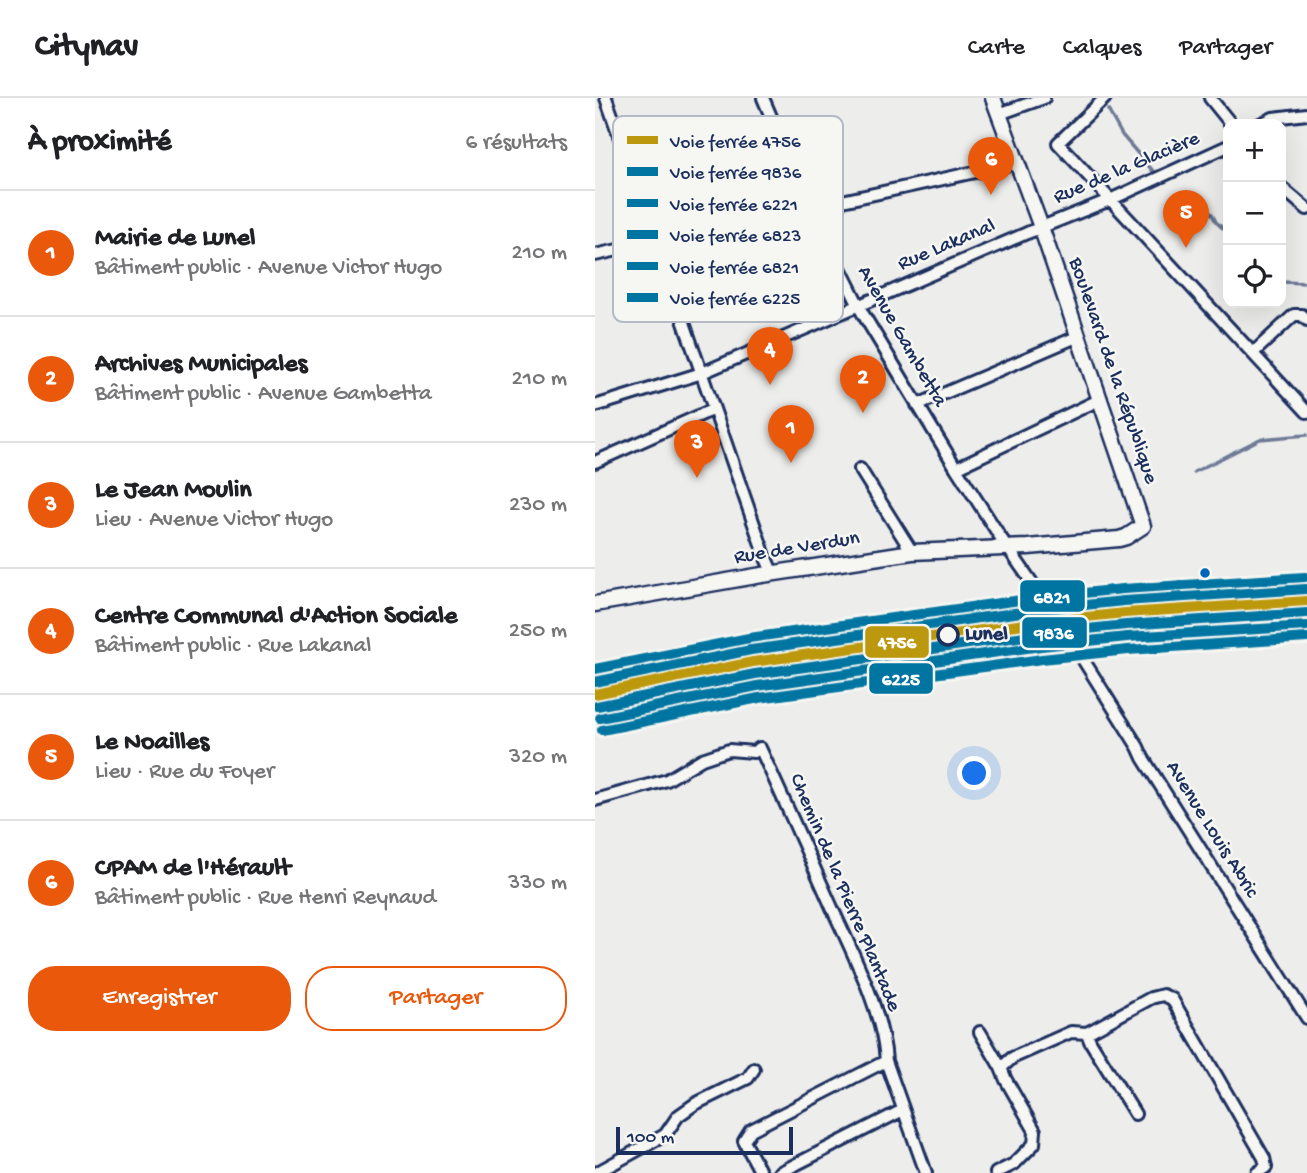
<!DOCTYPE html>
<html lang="fr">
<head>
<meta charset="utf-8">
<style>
	:root { --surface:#fff; --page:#f6f6f6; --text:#202124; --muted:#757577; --line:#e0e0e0; --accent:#ea580c }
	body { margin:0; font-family:"Gochi Hand",sans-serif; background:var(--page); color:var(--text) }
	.controls { position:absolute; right:21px; top:21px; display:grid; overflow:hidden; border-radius:14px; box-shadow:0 7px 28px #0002 }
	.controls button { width:63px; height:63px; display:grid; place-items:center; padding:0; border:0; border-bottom:2px solid var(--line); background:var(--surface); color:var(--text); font:35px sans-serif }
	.scale { position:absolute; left:21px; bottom:18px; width:177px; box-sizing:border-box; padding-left:7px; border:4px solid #1b2f5e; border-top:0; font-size:19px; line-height:24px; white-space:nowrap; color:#1b2f5e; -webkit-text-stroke:5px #f6f6f2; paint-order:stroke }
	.you { position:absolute; left:380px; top:676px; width:24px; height:24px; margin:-18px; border:5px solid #fff; border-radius:50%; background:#1a73e8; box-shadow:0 0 0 10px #1a73e833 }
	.badge { display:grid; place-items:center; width:46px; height:46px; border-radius:50%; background:var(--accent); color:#fff; font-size:23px; font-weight:700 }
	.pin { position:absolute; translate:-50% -58px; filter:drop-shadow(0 2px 4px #0008) }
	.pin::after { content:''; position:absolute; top:37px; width:24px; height:21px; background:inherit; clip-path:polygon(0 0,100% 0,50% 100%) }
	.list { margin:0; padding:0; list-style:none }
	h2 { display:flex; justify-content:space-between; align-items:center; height:91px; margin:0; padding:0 28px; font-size:30px }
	h2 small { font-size:23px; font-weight:400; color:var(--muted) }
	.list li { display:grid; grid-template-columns:46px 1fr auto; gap:21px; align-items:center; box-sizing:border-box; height:126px; padding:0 28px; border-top:2px solid var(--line) }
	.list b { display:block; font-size:26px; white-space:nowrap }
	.list p { margin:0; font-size:23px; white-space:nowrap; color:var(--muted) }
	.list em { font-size:23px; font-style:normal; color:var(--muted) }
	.actions { display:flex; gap:14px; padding:21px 28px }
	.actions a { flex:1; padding:16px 0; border:2px solid var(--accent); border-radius:28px; text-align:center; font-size:24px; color:var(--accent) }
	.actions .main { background:var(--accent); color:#fff }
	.icon { flex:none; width:38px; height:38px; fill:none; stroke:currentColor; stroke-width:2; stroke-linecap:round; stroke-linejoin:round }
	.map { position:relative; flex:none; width:712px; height:1075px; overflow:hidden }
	header { display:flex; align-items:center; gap:42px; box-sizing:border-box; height:98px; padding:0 35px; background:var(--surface); border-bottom:2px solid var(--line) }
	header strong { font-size:33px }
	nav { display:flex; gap:38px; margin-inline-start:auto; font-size:24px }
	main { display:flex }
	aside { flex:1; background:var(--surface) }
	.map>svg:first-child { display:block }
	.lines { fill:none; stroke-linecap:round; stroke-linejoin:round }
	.stream { stroke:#6e7a96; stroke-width:3.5 }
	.minor-tunnel { stroke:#c3c8d0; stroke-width:10; stroke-dasharray:10 5; stroke-linecap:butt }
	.minor-casing { stroke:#1b2f5e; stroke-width:16 }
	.secondary-casing { stroke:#1b2f5e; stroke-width:19 }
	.minor { stroke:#f6f6f2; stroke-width:10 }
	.secondary { stroke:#f6f6f2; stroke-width:14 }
	.rail-1-casing { stroke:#f6f6f2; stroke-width:16 }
	.rail-2-casing { stroke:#f6f6f2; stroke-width:16 }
	.rail-3-casing { stroke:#f6f6f2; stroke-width:16 }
	.rail-4-casing { stroke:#f6f6f2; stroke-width:16 }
	.rail-5-casing { stroke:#f6f6f2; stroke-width:16 }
	.rail-6-casing { stroke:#f6f6f2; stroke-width:16 }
	.rail-1 { stroke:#bc980e; stroke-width:10 }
	.rail-2 { stroke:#0075a1; stroke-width:10 }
	.rail-3 { stroke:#0075a1; stroke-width:10 }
	.rail-4 { stroke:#0075a1; stroke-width:10 }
	.rail-5 { stroke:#0075a1; stroke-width:10 }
	.rail-6 { stroke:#0075a1; stroke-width:10 }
	.bus-dot { fill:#0065bd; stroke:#f6f6f2; stroke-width:2.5 }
	.stop-dot { fill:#f6f6f2; stroke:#1b2f5e; stroke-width:3.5 }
	.labels { text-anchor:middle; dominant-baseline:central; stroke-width:5; stroke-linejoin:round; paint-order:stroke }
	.street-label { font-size:21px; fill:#1b2f5e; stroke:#f6f6f2 }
	.stop-label { font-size:21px; font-weight:bold; fill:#1b2f5e; stroke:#f6f6f2; text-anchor:start }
	.key { fill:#f6f6f2; stroke:#b4bac6; stroke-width:2 }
	.key-label { font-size:19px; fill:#1b2f5e }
	.line-badge { stroke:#f6f6f2; stroke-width:2.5 }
	.badge-label { font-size:19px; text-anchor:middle; font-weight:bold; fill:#fff }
</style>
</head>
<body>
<header>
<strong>Citynav</strong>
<nav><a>Carte</a><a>Calques</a><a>Partager</a></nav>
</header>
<main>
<aside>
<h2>À proximité<small>6 résultats</small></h2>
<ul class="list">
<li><span class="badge">1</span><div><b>Mairie de Lunel</b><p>Bâtiment public · Avenue Victor Hugo</p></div><em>210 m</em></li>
<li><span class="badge">2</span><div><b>Archives Municipales</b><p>Bâtiment public · Avenue Gambetta</p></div><em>210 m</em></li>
<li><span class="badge">3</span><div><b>Le Jean Moulin</b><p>Lieu · Avenue Victor Hugo</p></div><em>230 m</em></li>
<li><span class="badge">4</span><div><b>Centre Communal d'Action Sociale</b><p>Bâtiment public · Rue Lakanal</p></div><em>250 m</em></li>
<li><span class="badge">5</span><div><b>Le Noailles</b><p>Lieu · Rue du Foyer</p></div><em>320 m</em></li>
<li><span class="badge">6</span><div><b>CPAM de l'Hérault</b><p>Bâtiment public · Rue Henri Reynaud</p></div><em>330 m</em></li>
</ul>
<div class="actions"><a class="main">Enregistrer</a><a>Partager</a></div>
</aside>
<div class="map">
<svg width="712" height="1075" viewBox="0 0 712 1075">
	<rect width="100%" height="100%" fill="#edeeec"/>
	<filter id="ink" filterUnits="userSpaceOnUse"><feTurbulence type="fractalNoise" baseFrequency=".0143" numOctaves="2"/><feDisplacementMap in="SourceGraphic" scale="14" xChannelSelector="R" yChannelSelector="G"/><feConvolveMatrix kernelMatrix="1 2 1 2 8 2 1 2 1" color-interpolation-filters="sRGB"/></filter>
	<g filter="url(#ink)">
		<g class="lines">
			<path class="stream" d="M513,12L527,37L558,73
				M599,104L617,116L621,124L633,135
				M686,184L712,185
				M599,374L665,341L712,337"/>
			<path class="minor-tunnel" d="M440,489L489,563"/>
			<defs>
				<path id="minor" d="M11,0L170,458L178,476
					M168,0L215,110L268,216L361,370L406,440L440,489
					M510,0L463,45L712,314
					M615,0L636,26
					M404,16L449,0
					M665,26L678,20L712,16
					M686,89L712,111
					M0,157L421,65
					M658,255L699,217H707L712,222
					M322,307L484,238
					M0,308L107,275L432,135L517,101L633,48
					M0,364L119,311
					M361,370L506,301
					M265,371L317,454
					M489,563L543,649L548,660L712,920
					M0,702L72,682L107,661L134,652L159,654L165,650C190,704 214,758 238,812C258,856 288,914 291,963L331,1075
					M385,934L406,970
					M492,935L495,943L540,1016
					M1,1075L70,1037L83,1018L100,1006L153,980L159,971
					M166,1075L149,1043L156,1032L291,963
					M184,1075L308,1012
					M401,1075L419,1066L439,1046L440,1033L411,982L406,970L417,960L476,934L492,935L556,900L568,897L577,901L669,1060L671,1069L662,1075"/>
				<path id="secondary" d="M0,506L161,478L317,454L433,449L524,441L531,439L548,428L446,129L398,0"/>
			</defs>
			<use href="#minor" class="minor-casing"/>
			<use href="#secondary" class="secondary-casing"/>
			<use href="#minor" class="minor"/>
			<use href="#secondary" class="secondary"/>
			<defs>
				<path id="rail-1" d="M0,596L158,564L443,524L530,515L712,503"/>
				<path id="rail-2" d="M2,608L160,576L444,536L531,527L712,515"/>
				<path id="rail-3" d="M0,584L156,552L441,512L529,503L711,491"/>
				<path id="rail-4" d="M5,620L162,588L446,548L532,539L712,528"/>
				<path id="rail-5" d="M0,571L154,540L440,500L528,491L710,479"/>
				<path id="rail-6" d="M7,632L164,600L447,561L533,552L712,540"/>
			</defs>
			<use href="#rail-1" class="rail-1-casing"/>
			<use href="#rail-2" class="rail-2-casing"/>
			<use href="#rail-3" class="rail-3-casing"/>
			<use href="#rail-4" class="rail-4-casing"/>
			<use href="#rail-5" class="rail-5-casing"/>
			<use href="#rail-6" class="rail-6-casing"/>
			<use href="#rail-1" class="rail-1"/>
			<use href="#rail-2" class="rail-2"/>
			<use href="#rail-3" class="rail-3"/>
			<use href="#rail-4" class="rail-4"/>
			<use href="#rail-5" class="rail-5"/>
			<use href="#rail-6" class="rail-6"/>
		</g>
	</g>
	<circle class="bus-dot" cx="610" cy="475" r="6"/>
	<circle class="stop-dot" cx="353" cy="537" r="10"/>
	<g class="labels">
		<g class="street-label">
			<text transform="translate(532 71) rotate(-23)">Rue de la Glacière</text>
			<text transform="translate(352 148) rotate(-23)">Rue Lakanal</text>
			<text transform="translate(306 239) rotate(60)">Avenue Gambetta</text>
			<text transform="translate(517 273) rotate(71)">Boulevard de la République</text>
			<text transform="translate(202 451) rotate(-9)">Rue de Verdun</text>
			<text transform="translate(616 732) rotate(58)">Avenue Louis Abric</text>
			<text transform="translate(249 795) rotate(67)">Chemin de la Pierre Plantade</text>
		</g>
		<g class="stop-label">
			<text x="370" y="537">Lunel</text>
		</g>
	</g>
	<rect x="18" y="18" width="230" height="206" rx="10" class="key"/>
	<rect x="32" y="38" width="31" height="8" fill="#bc980e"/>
	<rect x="32" y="69" width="31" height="9" fill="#0075a1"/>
	<rect x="32" y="101" width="31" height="8" fill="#0075a1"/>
	<rect x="32" y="132" width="31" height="9" fill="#0075a1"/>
	<rect x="32" y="164" width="31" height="8" fill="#0075a1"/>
	<rect x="32" y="195" width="31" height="9" fill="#0075a1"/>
	<g class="key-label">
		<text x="75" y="49">Voie ferrée 4756</text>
		<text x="75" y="80">Voie ferrée 9836</text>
		<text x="75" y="112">Voie ferrée 6221</text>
		<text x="75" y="143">Voie ferrée 6823</text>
		<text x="75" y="175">Voie ferrée 6821</text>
		<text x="75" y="206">Voie ferrée 6225</text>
	</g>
	<g class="line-badge">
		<rect x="424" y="481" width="67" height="34" rx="7" fill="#0075a1"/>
		<rect x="426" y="518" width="67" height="33" rx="7" fill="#0075a1"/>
		<rect x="269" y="527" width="66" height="34" rx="7" fill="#bc980e"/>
		<rect x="273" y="564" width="66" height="33" rx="7" fill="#0075a1"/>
	</g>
	<g class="badge-label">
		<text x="457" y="505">6821</text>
		<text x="459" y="541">9836</text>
		<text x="302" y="550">4756</text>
		<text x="306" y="587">6225</text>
	</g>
</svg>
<div class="controls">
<button>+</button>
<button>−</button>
<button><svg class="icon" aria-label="locate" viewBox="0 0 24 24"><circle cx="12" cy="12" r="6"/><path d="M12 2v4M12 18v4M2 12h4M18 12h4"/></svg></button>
</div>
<div class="scale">100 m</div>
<div class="you"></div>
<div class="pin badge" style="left:196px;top:365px">1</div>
<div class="pin badge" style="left:268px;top:315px">2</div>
<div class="pin badge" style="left:102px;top:380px">3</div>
<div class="pin badge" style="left:175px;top:287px">4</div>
<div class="pin badge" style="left:591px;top:150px">5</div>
<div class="pin badge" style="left:396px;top:97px">6</div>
</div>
</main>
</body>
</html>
